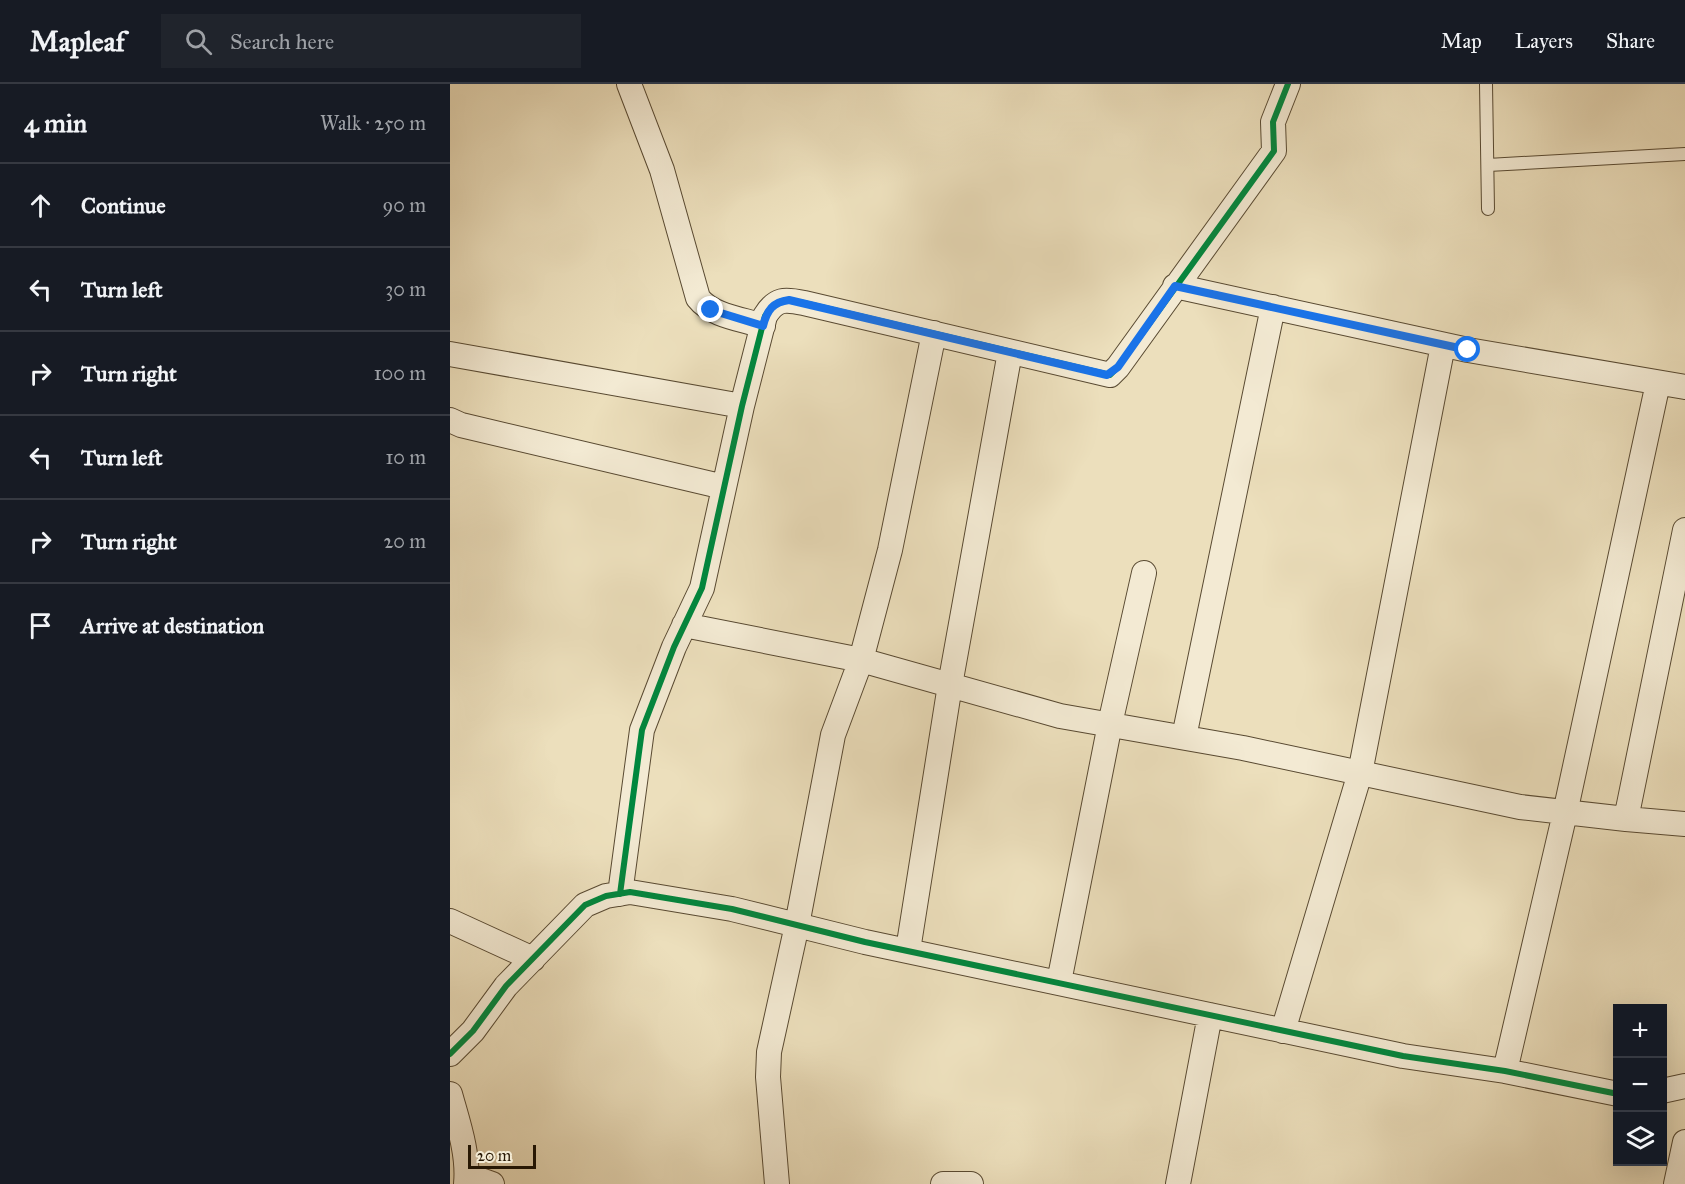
<!DOCTYPE html>
<html lang="en">
<head>
<meta charset="utf-8">
<style>
	:root { --surface:#171b24; --page:#20242c; --text:#f1f3f6; --muted:#9ea1a6; --line:#363941 }
	body { margin:0; font-family:"IM FELL Great Primer",serif; background:var(--page); color:var(--text) }
	.controls { position:absolute; right:18px; bottom:18px; display:grid; overflow:hidden; border-radius:0px; box-shadow:0 6px 24px #0002 }
	.controls button { width:54px; height:54px; display:grid; place-items:center; padding:0; border:0; border-bottom:2px solid var(--line); background:var(--surface); color:var(--text); font:30px sans-serif }
	.scale { position:absolute; left:18px; bottom:15px; width:68px; box-sizing:border-box; padding-left:6px; border:3px solid #281804; border-top:0; font-size:16px; line-height:21px; white-space:nowrap; color:#281804; -webkit-text-stroke:4px #f3ead3; paint-order:stroke }
	.stop { position:absolute; width:18px; height:18px; margin:-14px; border:4px solid #1a73e8; border-radius:50%; background:#fff }
	.stop.end { background:#1a73e8; border-color:#fff; box-shadow:0 2px 6px #0008 }
	.list { margin:0; padding:0; list-style:none }
	h2 { display:flex; justify-content:space-between; align-items:center; height:78px; margin:0; padding:0 24px; font-size:26px }
	h2 small { font-size:20px; font-weight:400; color:var(--muted) }
	.list li { display:grid; grid-template-columns:39px 1fr auto; gap:18px; align-items:center; box-sizing:border-box; height:84px; padding:0 24px; border-top:2px solid var(--line) }
	.list b { display:block; font-size:22px; white-space:nowrap }
	.list em { font-size:20px; font-style:normal; color:var(--muted) }
	.icon { flex:none; width:33px; height:33px; fill:none; stroke:currentColor; stroke-width:2; stroke-linecap:round; stroke-linejoin:round }
	.map { position:relative; flex:none; width:1235px; height:1100px; overflow:hidden }
	header { display:flex; align-items:center; gap:36px; box-sizing:border-box; height:84px; padding:0 30px; background:var(--surface); border-bottom:2px solid var(--line) }
	header strong { font-size:28px }
	nav { display:flex; gap:33px; margin-inline-start:auto; font-size:21px }
	.search { width:420px; height:54px; background:var(--page); display:flex; align-items:center; gap:15px; box-sizing:border-box; padding:0 21px; border-radius:0px; color:var(--muted); font-size:22px }
	main { display:flex }
	aside { flex:1; background:var(--surface) }
	.map>svg:first-child { display:block }
	.lines { fill:none; stroke-linecap:round; stroke-linejoin:round }
	.service-casing { stroke:#594a32; stroke-width:14 }
	.minor-casing { stroke:#594a32; stroke-width:26 }
	.service { stroke:#f3ead3; stroke-width:12 }
	.minor { stroke:#f3ead3; stroke-width:24 }
	.cycleway-casing { stroke:#f3ead3; stroke-width:10 }
	.cycleway { stroke:#00873e; stroke-width:6 }
	.route { stroke:#1a73e8; stroke-width:8 }
</style>
</head>
<body>
<header>
<strong>Mapleaf</strong>
<div class="search"><svg class="icon" aria-label="search" viewBox="0 0 24 24"><circle cx="10" cy="10" r="6"/><path d="M15 15l6 6"/></svg>Search here</div>
<nav><a>Map</a><a>Layers</a><a>Share</a></nav>
</header>
<main>
<aside>
<h2>4 min<small>Walk · 250 m</small></h2>
<ul class="list">
<li><svg class="icon" aria-label="ahead" viewBox="0 0 24 24"><path d="M12 20V5M6 11l6-6 6 6"/></svg><div><b>Continue</b></div><em>90 m</em></li>
<li><svg class="icon" aria-label="left" viewBox="0 0 24 24"><path d="M17 20v-9H6M10 6l-5 5 5 5"/></svg><div><b>Turn left</b></div><em>30 m</em></li>
<li><svg class="icon" aria-label="right" viewBox="0 0 24 24"><path d="M7 20v-9h11M14 6l5 5-5 5"/></svg><div><b>Turn right</b></div><em>100 m</em></li>
<li><svg class="icon" aria-label="left" viewBox="0 0 24 24"><path d="M17 20v-9H6M10 6l-5 5 5 5"/></svg><div><b>Turn left</b></div><em>10 m</em></li>
<li><svg class="icon" aria-label="right" viewBox="0 0 24 24"><path d="M7 20v-9h11M14 6l5 5-5 5"/></svg><div><b>Turn right</b></div><em>20 m</em></li>
<li><svg class="icon" aria-label="arrive" viewBox="0 0 24 24"><path d="M6 21V4h12l-3 4 3 4H6"/></svg><div><b>Arrive at destination</b></div></li>
</ul>
</aside>
<div class="map">
<svg width="1235" height="1100" viewBox="0 0 1235 1100">
	<rect width="100%" height="100%" fill="#ecdfbc"/>
	<filter id="stains"><feTurbulence type="fractalNoise" baseFrequency=".00333" numOctaves="4"/><feColorMatrix values="0 0 0 0 .2 0 0 0 0 .09 0 0 0 0 .02 0 0 0 .5 -.17"/></filter>
	<radialGradient id="worn" r=".72"><stop offset=".6" stop-color="#630" stop-opacity="0"/><stop offset="1" stop-color="#630" stop-opacity=".3"/></radialGradient>
	<g class="lines">
		<defs>
			<path id="service" d="M1036,0L1038,125
				M1038,81L1235,70"/>
			<path id="minor" d="M179,0L212,86L248,214C262,232 292,235 313,242
				M725,202L1018,266L1235,303
				M0,270L292,322
				M0,336L11,341L274,403
				M234,541L411,576L610,632L793,664L1070,723L1176,735L1235,740
				M734,653L823,223
				M1176,735L1235,446
				M170,810L192,646L224,563L252,504L292,322L315,232C326,214 335,215 354,219L660,291L668,283L824,67L823,38L838,0
				M0,837L83,875
				M458,866L500,601L560,268
				M609,898L660,640L694,489
				M833,947L910,689L993,261
				M0,970L23,947L56,902L135,821L156,812L180,808L282,825L415,858L953,972L1055,987L1168,1010
				M1055,987L1115,729L1208,299
				M1212,1007L1235,1002
				M0,1010C8,1039 19,1070 16,1100
				M17,1091L42,1100
				M327,1100L318,993L319,968L347,841L383,651L411,576L440,466L484,249
				M493,1100H521
				M728,1100L760,931
				M1226,1100L1235,1058"/>
		</defs>
		<use href="#service" class="service-casing"/>
		<use href="#minor" class="minor-casing"/>
		<use href="#service" class="service"/>
		<use href="#minor" class="minor"/>
		<defs>
			<path id="cycleway" d="M170,810L192,646L224,563L252,504L292,322L315,232C326,214 335,215 354,219L660,291L668,283L824,67L823,38L838,0
				M0,970L23,947L56,902L135,821L156,812L180,808L282,825L415,858L953,972L1055,987L1168,1010"/>
		</defs>
		<use href="#cycleway" class="cycleway-casing"/>
		<use href="#cycleway" class="cycleway"/>
	</g>
	<g class="lines">
		<path class="route" d="M261,226L313,242C317,226 323,218 339,216L657,291L668,283L725,202L1018,266"/>
	</g>
	<rect width="100%" height="100%" filter="url(#stains)"/>
	<rect width="100%" height="100%" fill="url(#worn)"/>
</svg>
<div class="controls">
<button>+</button>
<button>−</button>
<button><svg class="icon" aria-label="layers" viewBox="0 0 24 24"><path d="M12 4l9 5-9 5-9-5zM3 14l9 5 9-5"/></svg></button>
</div>
<div class="scale">20 m</div>
<div class="stop" style="left:1018px;top:266px"></div>
<div class="stop end" style="left:261px;top:226px"></div>
</div>
</main>
</body>
</html>
